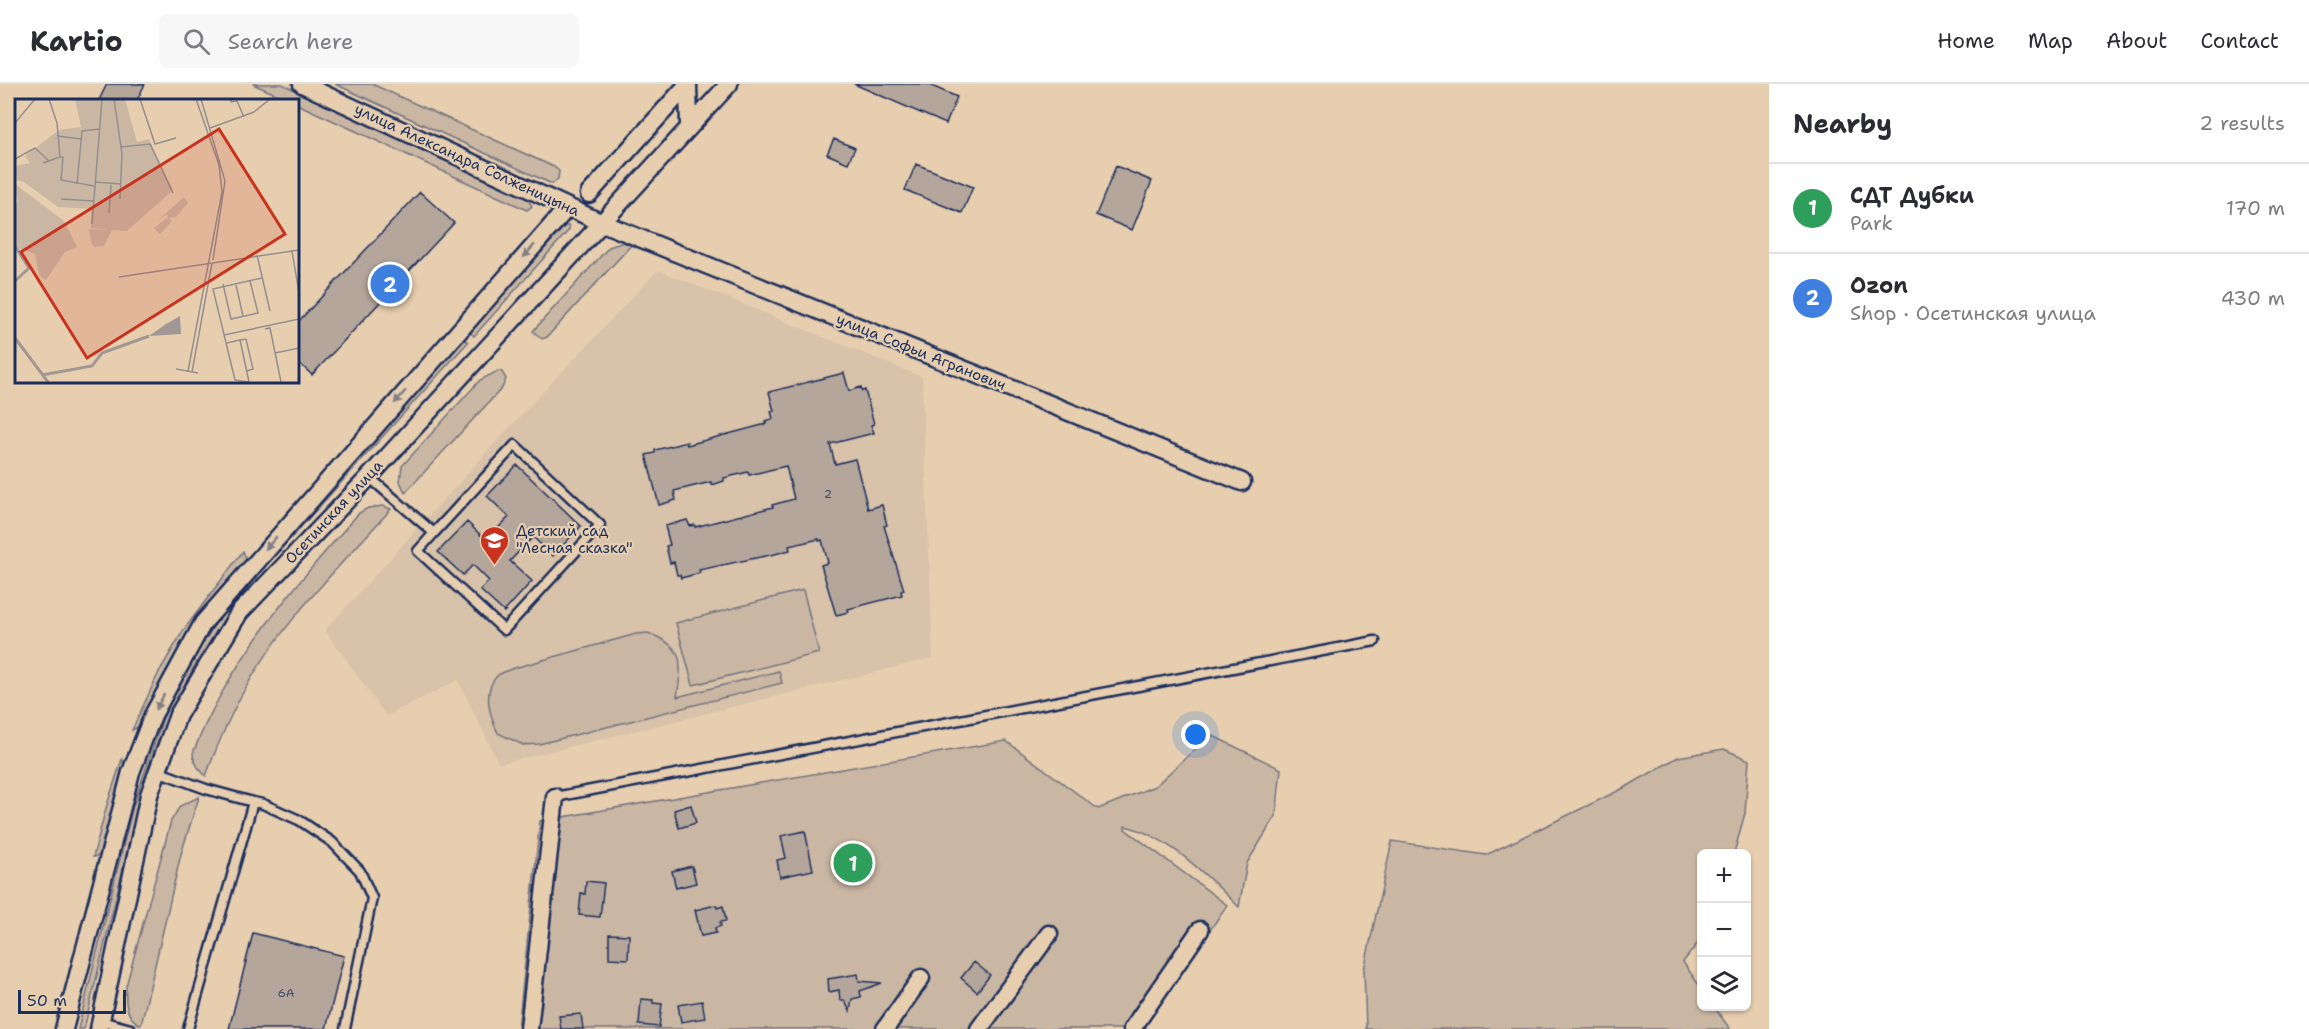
<!DOCTYPE html>
<html lang="en">
<head>
<meta charset="utf-8">
<style>
	:root { --surface:#fff; --page:#f7f7f7; --text:#2b2b33; --muted:#7c7c81; --line:#e1e1e2; --accent:#c8321e }
	body { margin:0; font-family:"Shantell Sans",sans-serif; background:var(--page); color:var(--text) }
	.controls { position:absolute; right:18px; bottom:18px; display:grid; overflow:hidden; border-radius:9px; box-shadow:0 2px 4px #0004 }
	.controls button { width:54px; height:54px; display:grid; place-items:center; padding:0; border:0; border-bottom:2px solid var(--line); background:var(--surface); color:var(--text); font:30px sans-serif }
	.scale { position:absolute; left:18px; bottom:15px; width:108px; box-sizing:border-box; padding-left:6px; border:3px solid #1b2f5e; border-top:0; font-size:16px; line-height:21px; white-space:nowrap; color:#1b2f5e; -webkit-text-stroke:4px #e7ceaf; paint-order:stroke }
	.you { position:absolute; left:1196px; top:651px; width:21px; height:21px; margin:-15px; border:4px solid #fff; border-radius:50%; background:#1a73e8; box-shadow:0 0 0 9px #1a73e833 }
	.badge { display:grid; place-items:center; width:39px; height:39px; border-radius:50%; background:var(--accent); color:#fff; font-size:20px; font-weight:700 }
	.pin { position:absolute; translate:-50% -50%; border:3px solid #fff; box-shadow:0 2px 6px #0006 }
	.list { margin:0; padding:0; list-style:none }
	h2 { display:flex; justify-content:space-between; align-items:center; height:78px; margin:0; padding:0 24px; font-size:26px }
	h2 small { font-size:20px; font-weight:400; color:var(--muted) }
	.list li { display:grid; grid-template-columns:39px 1fr auto; gap:18px; align-items:center; box-sizing:border-box; height:90px; padding:0 24px; border-top:2px solid var(--line) }
	.list b { display:block; font-size:22px; white-space:nowrap }
	.list p { margin:0; font-size:20px; white-space:nowrap; color:var(--muted) }
	.list em { font-size:20px; font-style:normal; color:var(--muted) }
	.icon { flex:none; width:33px; height:33px; fill:none; stroke:currentColor; stroke-width:2; stroke-linecap:round; stroke-linejoin:round }
	.map { position:relative; flex:none; width:1769px; height:945px; overflow:hidden }
	header { display:flex; align-items:center; gap:36px; box-sizing:border-box; height:84px; padding:0 30px; background:var(--surface); border-bottom:2px solid var(--line) }
	header strong { font-size:28px }
	nav { display:flex; gap:33px; margin-inline-start:auto; font-size:21px }
	.search { width:420px; height:54px; background:var(--page); display:flex; align-items:center; gap:15px; box-sizing:border-box; padding:0 21px; border-radius:9px; color:var(--muted); font-size:22px }
	main { display:flex }
	aside { flex:1; background:var(--surface) }
	.map>svg:first-child { display:block }
	.built { fill:#d8c2a9 }
	.green { fill:#cab7a3; stroke:#727380; stroke-width:1.5 }
	.building { fill:#b4a69b; stroke:#1b2f5e; stroke-width:1.5 }
	.lines { fill:none; stroke-linecap:round; stroke-linejoin:round }
	.lane-casing { stroke:#1b2f5e; stroke-width:13 }
	.street-casing { stroke:#1b2f5e; stroke-width:21 }
	.lane { stroke:#e7ceaf; stroke-width:8 }
	.street { stroke:#e7ceaf; stroke-width:16 }
	.oneway { fill:#817e86 }
	.labels { text-anchor:middle; dominant-baseline:central; stroke-width:4.5; stroke-linejoin:round; paint-order:stroke }
	.number-label { font-size:12px; fill:#414d6d }
	.street-label { font-size:15px; fill:#1b2f5e; stroke:#e7ceaf }
	.poi-label { font-size:15px; fill:#1b2f5e; stroke:#e7ceaf; text-anchor:start }
	.inset-river { fill:none; stroke:#a19794; stroke-width:3 }
	.inset-road { fill:none; stroke:#958e8f; stroke-width:1.5 }
	.view { fill:#c8321e; fill-opacity:0.15; stroke:#c8321e; stroke-width:3 }
	.inset-edge { fill:none; stroke:#1b2f5e; stroke-width:3 }
</style>
</head>
<body>
<header>
<strong>Kartio</strong>
<div class="search"><svg class="icon" aria-label="search" viewBox="0 0 24 24"><circle cx="10" cy="10" r="6"/><path d="M15 15l6 6"/></svg>Search here</div>
<nav><a>Home</a><a>Map</a><a>About</a><a>Contact</a></nav>
</header>
<main>
<div class="map">
<svg width="1769" height="945" viewBox="0 0 1769 945">
	<rect width="100%" height="100%" fill="#e7ceaf"/>
	<filter id="ink" filterUnits="userSpaceOnUse"><feTurbulence type="fractalNoise" baseFrequency=".0167" numOctaves="2"/><feDisplacementMap in="SourceGraphic" scale="12" xChannelSelector="R" yChannelSelector="G"/><feConvolveMatrix kernelMatrix="1 2 1 2 8 2 1 2 1" color-interpolation-filters="sRGB"/></filter>
	<g filter="url(#ink)">
		<path class="built" d="M658,186L922,293L933,574L499,680L458,596L386,632L325,546L508,345Z"/>
		<path class="green" d="M253,0H282L518,108L527,114L532,122L527,126L297,20V16H289Z
			M335,0H372L554,83L559,87L558,95L552,100Z
			M565,142H569V146L474,252L469,248Z
			M627,157L633,159L547,253L542,255L533,247L609,163Z
			M463,254L468,258L263,485L227,530L193,584L168,636L138,723L84,945H78L133,722L163,634L189,581L223,528Z
			M498,287L502,288L506,295L502,304L405,409L400,397L402,382L480,296Z
			M383,422L391,425C340,482 283,537 245,605C229,633 217,662 206,692C200,686 193,679 193,669C229,577 294,503 359,429L368,424Z
			M243,467L247,478L142,641L132,646L159,588L183,547Z
			M803,506L819,569L693,601L676,539Z
			M648,549C686,563 682,578 677,613L779,587L782,599L539,660L523,661L498,649C490,633 482,607 497,592C500,589 507,587 511,585L636,550Z
			M1211,651L1281,685L1276,732L1247,779L1239,823C1209,794 1168,751 1125,742V745L1227,821L1145,943L1147,945H518L540,737L1006,657L1098,725L1155,702Z
			M1724,665L1749,676L1745,729L1734,769L1702,770L1701,855L1683,878L1701,904L1702,922L1714,923L1730,945H1366L1364,886L1392,757L1486,771L1626,703L1678,673Z
			M122,675L126,686L104,771L93,773L106,724Z
			M199,713L181,770L141,941C125,934 125,917 126,902L171,737L180,722Z"/>
		<path class="building" d="M107,0H145L137,16H99Z
			M854,0H927L957,13L946,40Z
			M834,55L855,64L848,79L827,70Z
			M916,80L973,103L962,129L905,106Z
			M1116,82L1152,97L1132,146L1096,131Z
			M420,108L454,139L312,291L297,277V239Z
			M844,289L849,307L861,303L862,307L865,306L874,340L871,341L874,349L830,360L835,380L855,375L868,425L882,421L887,441L884,442L904,506L901,507L902,511L848,525L849,528L836,531L821,481L828,479L822,456L819,457V455L789,462L790,466L775,470L699,486L700,489L681,494L680,491H677L674,478L670,479L666,462L670,461L665,442L687,436L690,442L695,441V443L773,423L772,421L794,415L786,382L749,391L748,388L724,394V397L712,401L711,398L674,407L676,416L659,421L646,371L655,369V366L687,358V361L766,340L765,337L773,335L771,327H774L769,308Z
			M517,381L581,442L553,472L533,453L510,477L532,497L504,528L480,506L489,497L473,481L463,491L438,468L467,438L486,456L509,433L487,412Z
			M691,721L696,739L679,744L674,726Z
			M805,747L813,786L780,793L777,776L786,774L781,752Z
			M692,782L696,799L676,804L672,787Z
			M586,797L604,799L600,833L579,831L581,809L585,810Z
			M716,821L717,824L723,822L726,837L720,838L721,842L715,844L716,849L701,852L695,826Z
			M253,849L344,872L326,945H229Z
			M609,850L629,851L628,875L609,874Z
			M974,878L990,891L977,908L961,894Z
			M858,890L859,897L882,899L860,907L861,913L852,915L850,927L844,916H840L839,906L829,908L828,895Z
			M641,915L653,916V919L662,920L659,943L639,941Z
			M702,917L705,934L681,938L678,921Z
			M581,930L583,945H561L559,932Z"/>
		<g class="lines">
			<defs>
				<path id="lane" d="M369,393L434,449L515,361L600,441L504,546L418,467L434,449
					M157,687L206,705L253,718
					M555,713L1375,557
					M101,937L131,945
					M188,945L253,718L263,720L299,736L332,758L360,787L372,814L345,945"/>
				<path id="street" d="M302,0L600,138L1242,398
					M688,0L689,42
					M589,110L688,0
					M64,945L131,688L153,631L203,539L568,123
					M99,945L149,711L178,631L239,529L369,393L729,0
					M529,945L555,713
					M885,945L921,894
					M979,945L1049,850
					M1132,945L1200,846"/>
			</defs>
			<use href="#lane" class="lane-casing"/>
			<use href="#street" class="street-casing"/>
			<use href="#lane" class="lane"/>
			<use href="#street" class="street"/>
		</g>
		<defs><path id="oneway-solid" d="M-6-.8H1V-3.2L6.5 0L1 3.2V.8H-6Z" transform="scale(1.5)"/></defs>
		<g class="oneway">
			<use href="#oneway-solid" transform="translate(529 167) rotate(131)"/>
			<use href="#oneway-solid" transform="translate(400 313) rotate(131)"/>
			<use href="#oneway-solid" transform="translate(271 459) rotate(131)"/>
			<use href="#oneway-solid" transform="translate(160 618) rotate(117)"/>
		</g>
	</g>
	<defs>
		<symbol id="school-pin" viewBox="-11 -11 22 30"><path d="M0 17L-7.5 6A9.5 9.5 0 1 1 7.5 6Z" fill="#c8321e" stroke="#e7ceaf"/><path d="M0-5L7-2L0 1L-7-2ZM-4 1L0 2.5L4 1V4Q0 6-4 4Z" fill="#fff"/></symbol>
	</defs>
	<g fill-rule="evenodd">
		<use href="#school-pin" x="478" y="440" width="33" height="45"/>
	</g>
	<g class="labels">
		<g class="number-label">
			<text x="828" y="410">2</text>
			<text x="286" y="909">6А</text>
		</g>
		<g class="street-label">
			<text transform="translate(467 76) rotate(25)">улица Александра Солженицына</text>
			<text transform="translate(921 268) rotate(22)">улица Софьи Агранович</text>
			<text transform="translate(334 428) rotate(-47)">Осетинская улица</text>
		</g>
		<g class="poi-label">
			<text x="516" y="447">Детский сад<tspan x="516" dy="17">"Лесная сказка"</tspan></text>
		</g>
	</g>
	<g transform="translate(15 15)">
		<rect width="284" height="284" fill="#e7ceaf"/>
		<path d="M60,0H110L122,43L134,40L158,91L112,132L97,131L89,147L79,148L76,143L74,130L92,131L76,129V110L43,108L9,83L0,81V67L15,64L10,57L44,31L66,28ZM0,85L49,122L62,148L50,153L31,181L24,176L20,155L0,148V106L3,103ZM169,98L173,104L161,118L154,119L157,122L145,135L139,129L153,118L152,115L141,123Z" fill="#cab7a3"/>
		<path d="M165,217L166,235L134,237L151,225Z" fill="#a19794"/>
		<path class="inset-river" d="M0,147L14,169L0,182M0,239L33,283M27,276L77,267L87,254L134,237"/>
		<path class="inset-road" d="M34,0L42,24L45,58H48L46,81L79,87M99,0L107,55L105,100M125,0L140,45L161,39M186,0L210,82L198,161M215,0L216,3L222,2L229,18M0,24L20,0M195,29L239,13L255,0M42,37L66,40M106,48L135,45L158,94M0,60L20,49L34,62M28,64L45,58M80,83L106,85M62,85L67,32L85,30M46,100L78,102M94,114L96,86M77,125L87,0M277,152L284,194M242,156L255,212M104,178L284,151M208,185L216,220L243,214L235,182M221,186L228,217M250,230L255,229L266,283M209,236L284,220M225,241L231,240L238,270L232,272M212,244L225,241L234,283M260,254L284,249M161,270L183,274M173,272L207,93L204,66L181,0M177,273L197,164M233,283L220,281L198,190L247,179"/>
		<path class="view" d="M204,30L270,135L72,259L6,153Z"/>
		<rect width="284" height="284" class="inset-edge"/>
	</g>
</svg>
<div class="controls">
<button>+</button>
<button>−</button>
<button><svg class="icon" aria-label="layers" viewBox="0 0 24 24"><path d="M12 4l9 5-9 5-9-5zM3 14l9 5 9-5"/></svg></button>
</div>
<div class="scale">50 m</div>
<div class="you"></div>
<div class="pin badge" style="left:853px;top:779px;background:#2e9e5b">1</div>
<div class="pin badge" style="left:390px;top:200px;background:#3f7fe0">2</div>
</div>
<aside>
<h2>Nearby<small>2 results</small></h2>
<ul class="list">
<li><span class="badge" style="background:#2e9e5b">1</span><div><b>СДТ Дубки</b><p>Park</p></div><em>170 m</em></li>
<li><span class="badge" style="background:#3f7fe0">2</span><div><b>Ozon</b><p>Shop · Осетинская улица</p></div><em>430 m</em></li>
</ul>
</aside>
</main>
</body>
</html>
